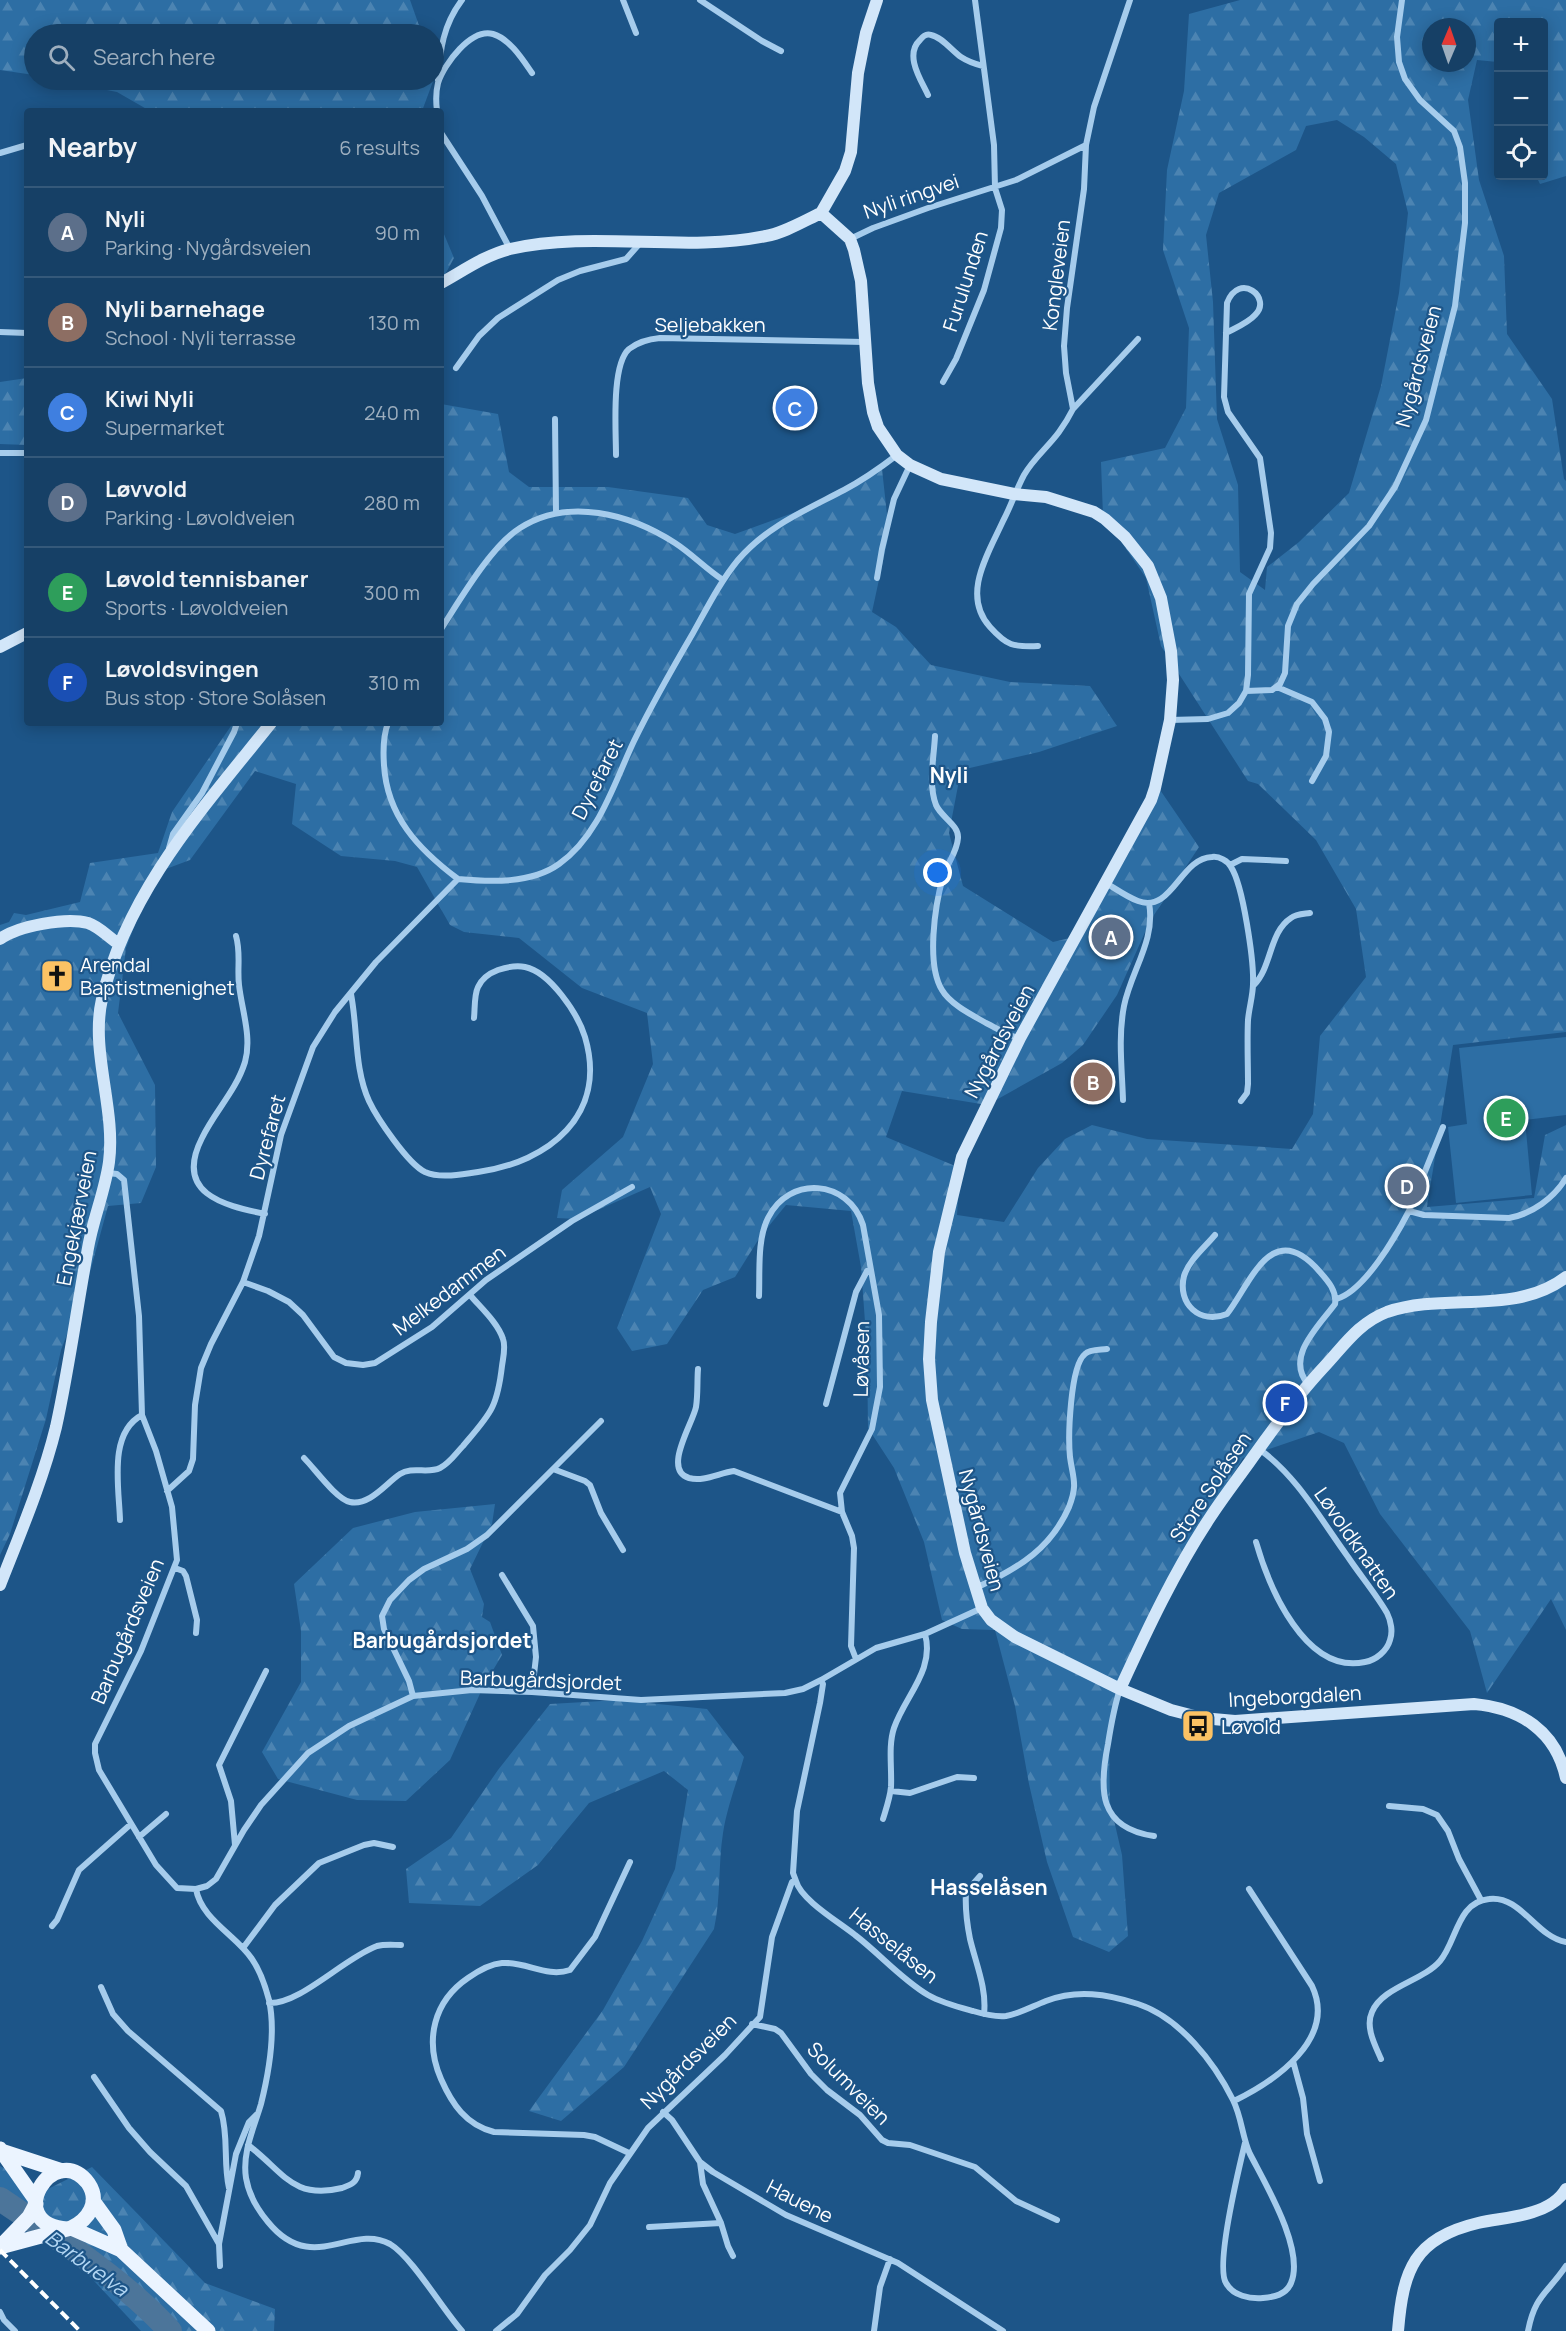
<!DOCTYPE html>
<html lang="en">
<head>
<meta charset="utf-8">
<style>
	:root { --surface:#164066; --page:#234b6f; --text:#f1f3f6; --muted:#9eafbf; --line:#35597a; --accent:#ea580c }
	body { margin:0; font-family:Manrope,sans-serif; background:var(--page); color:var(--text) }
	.controls { position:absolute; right:18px; top:18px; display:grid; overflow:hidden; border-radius:6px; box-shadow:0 3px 15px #0003 }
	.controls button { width:54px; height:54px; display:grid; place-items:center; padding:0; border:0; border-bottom:2px solid var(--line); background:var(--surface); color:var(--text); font:30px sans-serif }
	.compass { position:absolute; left:1422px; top:18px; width:54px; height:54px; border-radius:50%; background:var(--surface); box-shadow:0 3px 15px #0003; rotate:2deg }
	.you { position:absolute; left:938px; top:873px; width:21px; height:21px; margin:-15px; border:4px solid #fff; border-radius:50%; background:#1a73e8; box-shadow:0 0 0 9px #1a73e833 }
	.badge { display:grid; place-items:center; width:39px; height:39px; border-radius:50%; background:var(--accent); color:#fff; font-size:20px; font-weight:700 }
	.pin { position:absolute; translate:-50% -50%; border:3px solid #fff; box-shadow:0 2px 6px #0006 }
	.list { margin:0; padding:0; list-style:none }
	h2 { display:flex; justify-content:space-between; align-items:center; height:78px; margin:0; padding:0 24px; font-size:26px }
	h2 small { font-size:20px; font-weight:400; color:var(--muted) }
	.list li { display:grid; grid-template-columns:39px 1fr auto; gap:18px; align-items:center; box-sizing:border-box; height:90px; padding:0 24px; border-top:2px solid var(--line) }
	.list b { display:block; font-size:22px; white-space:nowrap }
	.list p { margin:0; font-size:20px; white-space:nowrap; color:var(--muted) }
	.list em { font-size:20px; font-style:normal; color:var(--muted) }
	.icon { flex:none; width:33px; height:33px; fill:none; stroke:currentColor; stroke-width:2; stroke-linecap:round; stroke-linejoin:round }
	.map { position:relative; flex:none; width:1566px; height:2331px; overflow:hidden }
	.search { position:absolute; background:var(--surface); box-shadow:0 3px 15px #0003; left:24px; top:24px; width:420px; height:66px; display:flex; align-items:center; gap:15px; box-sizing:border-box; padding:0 21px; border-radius:33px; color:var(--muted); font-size:22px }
	.panel { position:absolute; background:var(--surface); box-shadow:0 3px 15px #0003; left:24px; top:108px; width:420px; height:618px; border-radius:6px }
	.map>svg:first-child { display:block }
	.forest { fill:url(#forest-firs); fill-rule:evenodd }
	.garden { fill:#2d6ea4 }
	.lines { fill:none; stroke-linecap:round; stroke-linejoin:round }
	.river { stroke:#4c759a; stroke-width:24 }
	.street { stroke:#a6ccec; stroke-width:6 }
	.secondary { stroke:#d2e6f9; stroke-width:12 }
	.primary { stroke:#ebf4ff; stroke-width:15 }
	.rail { stroke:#fff; stroke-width:4; stroke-dasharray:10 4.5; stroke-linecap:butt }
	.labels { text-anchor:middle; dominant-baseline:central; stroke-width:4.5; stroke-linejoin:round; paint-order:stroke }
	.street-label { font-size:20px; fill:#fff; stroke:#1d5588 }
	.poi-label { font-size:20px; fill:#fff; stroke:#1d5588; text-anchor:start }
	.neighbourhood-label { font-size:21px; font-weight:bold; fill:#fff; stroke:#1d5588 }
	.water-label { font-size:21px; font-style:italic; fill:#b2d6f3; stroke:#1d5588 }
</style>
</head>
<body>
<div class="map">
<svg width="1566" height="2331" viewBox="0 0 1566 2331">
	<defs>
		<pattern id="forest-firs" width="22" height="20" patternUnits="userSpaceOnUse" patternTransform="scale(1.5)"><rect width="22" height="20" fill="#2d6ea4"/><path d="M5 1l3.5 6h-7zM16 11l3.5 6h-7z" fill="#4c84b2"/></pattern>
	</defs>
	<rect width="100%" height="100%" fill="#1d5588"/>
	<path class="forest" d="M0,0H410L422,34H34V75L0,70Z
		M1240,0H1566V176L1540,184L1536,176H1544V22H1498V62L1477,60L1468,100L1479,180L1504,256L1507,334L1552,399L1564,479L1566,481V1032L1453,1045L1427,1207L1534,1198L1545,1135L1566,1125V1630L1551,1599L1487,1693L1470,1631L1380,1514L1344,1443L1319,1432L1243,1458L1202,1526L1126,1669L1109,1746L1110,1803L1122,1855L1128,1936L1109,1952L1073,1937L1047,1862L1029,1784L1015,1706L995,1630L962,1629L942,1620L924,1542L894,1468L868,1428L867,1349L861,1267L851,1211L786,1205L760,1237L735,1277L703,1290L667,1344L632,1351L617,1328L661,1214L650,1187L577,1219L557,1218L562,1190L623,1137L653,1064L647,1013L582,988L519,938L464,932L450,925L417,867L395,861L341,856L292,824L296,784L255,771L190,860L155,873L126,948L118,1013L155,1085L156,1167L141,1203L108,1206L87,1283L61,1350L46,1419L10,1534L0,1555V925L9,922L14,913L26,915L80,902L90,863L158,853L172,812L233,723H441V404L498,414L509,472L529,487H608L688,498L707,525L735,534L812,506L882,469L889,533L872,612L896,627L931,665L1010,682L1090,686L1117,726L1039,752L961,770L949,833L963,886L1053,942L1074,937L1089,921L1129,853L1156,784L1199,847L1150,921L1117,995L1083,1045L1062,1063L987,1105L902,1091L886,1137L960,1168L957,1215L1004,1222L1038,1168L1065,1139L1092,1125L1147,1139L1292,1149L1313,1114L1320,1036L1366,977L1356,909L1316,840L1258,784L1248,781L1161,646L1146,578L1103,515L1101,462L1165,448L1186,408L1189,328L1163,250L1167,170L1184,91L1189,14ZM1431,27H1467V63H1431ZM1337,120L1364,137L1396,164L1408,213L1399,293L1381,386L1349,493L1299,542L1267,567L1265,590L1240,572L1238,485L1217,419L1213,302L1206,235L1219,193L1296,150L1306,126Z
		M434,59L438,68L422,111H150L117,92L57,80H434Z
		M441,227L454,258L441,282Z
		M27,378V445L0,444V382Z
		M495,1504L492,1524L470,1569L484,1604L482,1617L490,1622L502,1655L483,1687L450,1760L406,1801L357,1800L278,1779L262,1752L301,1682V1631L294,1584L353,1528L415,1512Z
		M619,1700L707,1709L744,1757C737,1782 727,1807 723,1833C718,1865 721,1898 714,1929L624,2067L561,2121L529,2111L603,2010L642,1941L675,1869L688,1790L664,1771L589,1803L538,1865L480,1906L409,1903L406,1869L451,1838L498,1770L550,1704Z
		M0,2166L46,2190L92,2167L205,2283L275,2309L274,2331H141L65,2250L0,2207Z"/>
	<path class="garden" d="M1566,1037V1115L1525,1120L1532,1195L1456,1203L1448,1127L1467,1124L1459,1048Z"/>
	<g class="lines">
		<path class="river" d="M0,2199C56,2237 125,2281 170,2331"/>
		<path class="street" d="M623,0L636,33
			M700,0L762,41L781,51
			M438,80C440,50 443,25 462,0
			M928,95C921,80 904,55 920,40C923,36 926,33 931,35C942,37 952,51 961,57C967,61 975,64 983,66
			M437,111C436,103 436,91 438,83C444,64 471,28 493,34C510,39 523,60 532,73
			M441,133L482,196L510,249
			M0,153L27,145
			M850,239L873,228L928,208L1016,180L1086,145L1094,107L1130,0
			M0,332L27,333
			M456,368L479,336L498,318L558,280L580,271L626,259L642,241
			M943,382L956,359L984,290L1001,228L1002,210L995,188L994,145L975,0
			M1073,409L1138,339
			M555,419L556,512
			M0,453H27
			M616,455C616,431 611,365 629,349C638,342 649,339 660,338L865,342
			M877,578L882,549L894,499L910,465
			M441,629C460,600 491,546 520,528C568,497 630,514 675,543C692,554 706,569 723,580
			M1038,646C1013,647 1007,646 990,627C961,595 988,554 1003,521C1011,506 1016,490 1024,475C1033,459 1048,447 1059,432C1064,425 1069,417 1073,409L1066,373L1064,346L1067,308L1084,189L1086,145
			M1277,687L1312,702L1325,719L1329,732L1326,756L1312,781
			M1246,691L1272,690L1280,684L1285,673L1288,626L1297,604L1313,584L1369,526L1395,487L1426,420L1455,306L1465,223V183L1460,147L1454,131L1420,100L1405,79L1399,62L1397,37L1402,0
			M1170,720L1208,719L1228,713L1239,703L1246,691L1248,675L1249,594L1270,548L1271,533L1260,458L1228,412L1224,397L1227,303C1239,271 1273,298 1255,315C1248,323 1235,328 1226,333
			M388,723C383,736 383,751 384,765C387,816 418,849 458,879
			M935,736C934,757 928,784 936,805C941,817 959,825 958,838C957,853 947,863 943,877C935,905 926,964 942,990C950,1004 972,1015 986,1023C997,1028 1007,1036 1019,1038
			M169,848L173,834L202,793L234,732L237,723
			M1230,865L1242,859L1286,861
			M1106,883C1116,889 1127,897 1138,901C1172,914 1180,858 1212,857C1219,856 1228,861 1231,867C1243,885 1254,961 1253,984C1253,995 1249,1008 1248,1020C1247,1041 1248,1063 1248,1084L1247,1093L1241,1101
			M236,936C241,953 237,968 239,985C242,1011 252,1037 245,1062C236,1091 215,1111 202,1138C174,1193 222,1205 265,1214
			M1254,985C1272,967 1269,932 1291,918C1296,914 1304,914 1310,913
			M351,994C358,1030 354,1068 369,1101C377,1118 408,1164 425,1172C441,1179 462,1174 478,1172C549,1162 608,1115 585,1037C578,1014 550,972 525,967C516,965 507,967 498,970C490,973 482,978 478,987C474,995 475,1009 474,1018
			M1123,1100C1122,1069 1118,1037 1124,1006C1131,971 1156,940 1149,903
			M108,1173L117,1174L124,1180L139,1316L142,1415L156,1451L172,1507L177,1560L141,1651L95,1744V1753L99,1770L156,1865L177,1888L196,1889C201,1919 237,1936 252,1959C261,1972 265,1985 269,2000C276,2032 269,2072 261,2104C254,2128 242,2152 246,2178C249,2196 257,2209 268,2222C312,2276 351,2223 390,2244C412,2257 443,2310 462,2331
			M1409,1211L1443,1127
			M1215,1235C1205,1247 1189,1260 1184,1276C1177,1304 1200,1325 1227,1314C1251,1283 1272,1216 1320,1272C1328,1281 1337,1291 1335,1304C1318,1327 1285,1357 1308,1384
			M243,1282L259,1236L281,1135L313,1047L335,1012L376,962L458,879C490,882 531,884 559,864C599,836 614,783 634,741C652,704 672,669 693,633C707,608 720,582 738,560C767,526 806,510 844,490C863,480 880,468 897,455
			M759,1296C760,1271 757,1240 768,1218C789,1175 848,1179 863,1225L879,1315L880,1387L872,1429L840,1493L842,1512
			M1336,1299C1364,1292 1396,1236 1409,1211L1424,1215L1509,1218C1532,1214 1554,1198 1566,1178
			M698,1369C697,1381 698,1395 696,1407C693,1423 662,1470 689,1478C704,1482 719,1473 734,1471L842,1512L852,1536L854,1548L851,1646L856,1659
			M826,1404L856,1292L867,1271L871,1270
			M304,1458C315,1469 336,1499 350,1502C370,1506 386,1483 400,1474C412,1466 428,1474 440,1468C450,1463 456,1453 463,1446C490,1414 497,1409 502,1366C503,1358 506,1347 503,1339C498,1323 481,1308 470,1295
			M553,1469L601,1421
			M167,1491L189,1471L193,1459L195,1405L201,1368L211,1344L243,1282L268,1291L289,1302L303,1315L334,1357L346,1363L363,1365L375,1363L432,1327L486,1280L572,1221L632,1187
			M120,1520C119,1487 108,1433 142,1415
			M1256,1542C1269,1587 1305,1675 1365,1662C1376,1660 1387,1651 1390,1640C1393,1632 1391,1621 1387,1613C1376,1594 1360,1575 1348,1557C1321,1520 1297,1476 1259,1449
			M175,1568L183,1571L186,1576L197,1620L196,1633
			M502,1575L533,1626L536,1657L532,1692
			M975,1585H982C1020,1567 1051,1548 1069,1507C1078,1484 1073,1479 1070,1457C1068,1437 1070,1366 1085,1354C1090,1349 1100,1350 1107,1349
			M1120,1689C1114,1707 1111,1725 1108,1744C1099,1789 1098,1828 1154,1836
			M413,1696L409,1681L384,1629L382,1616L390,1600L409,1580L424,1569L467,1549L487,1535L553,1469L585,1481L590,1485L601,1513L623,1550
			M891,1791L910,1793L957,1777L974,1778
			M1389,1806L1423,1809L1437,1815L1448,1831L1459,1859L1481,1900
			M883,1819C886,1809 890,1798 891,1787C892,1768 888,1746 894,1728C905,1696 935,1670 925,1634
			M139,1837L166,1814
			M235,1845L231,1801L219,1765L266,1671
			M980,1876L966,1892C965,1908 967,1924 970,1939C976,1964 987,1989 984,2014
			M796,1881C801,1900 839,1922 855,1935C880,1954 901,1979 928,1995C942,2003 958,2007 973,2011C983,2014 995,2017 1006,2016C1019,2014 1033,2006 1046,2001C1077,1989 1107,1994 1138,2004C1180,2018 1214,2062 1233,2100C1242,2118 1242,2137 1250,2154C1266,2185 1305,2250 1291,2283C1286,2295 1274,2297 1263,2298C1250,2299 1233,2296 1226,2283C1215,2265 1239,2168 1245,2143
			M196,1889L207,1886L216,1879L244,1830L261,1805L308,1753L349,1726L413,1696L472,1690L532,1692L641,1700L785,1693L803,1689L821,1680L876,1648L925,1634L982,1608
			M52,1926L57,1920L79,1870L131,1824
			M243,1948L275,1905L319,1863L364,1845L374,1843L393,1847
			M101,1987L113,2014L128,2031L221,2111C229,2137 223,2162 229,2188
			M269,2003C301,2004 344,1958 377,1946C385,1944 393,1945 401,1945
			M752,2024L775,2029L781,2033L811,2074L827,2090L860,2115L882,2140L888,2143L910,2145L975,2167L1016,2201L1057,2220
			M1381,2059C1375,2045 1365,2027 1372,2012C1382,1987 1423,1981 1440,1961C1457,1941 1457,1902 1489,1899C1521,1895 1536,1937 1566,1942
			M1293,2061L1303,2098L1307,2134L1320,2181
			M94,2077L129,2128L150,2152L186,2186L219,2244
			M1234,2101C1275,2081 1337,2039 1312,1986L1249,1889
			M663,2112L672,2120L700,2162L713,2172L786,2215L898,2263L1003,2331
			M248,2145C283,2171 292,2200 342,2188C350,2185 357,2183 358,2173
			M629,2153L595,2137L584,2135L494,2132C466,2125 452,2104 441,2079C424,2040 434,2001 468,1978C478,1971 490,1964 502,1963C526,1961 546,1978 570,1970L595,1937L630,1862
			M700,2162L703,2184L721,2223L728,2246L733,2256
			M649,2227L721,2223
			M220,2266L219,2244L236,2154L249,2122L257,2114
			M0,2312L4,2320L15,2331
			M496,2331L517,2314L545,2275L570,2250L590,2225L610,2183L648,2128L725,2055L760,2017L772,1937L792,1882L796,1881L793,1873L797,1811L820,1703L823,1684L821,1680
			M874,2331L880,2287L890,2259
			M1528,2331C1535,2295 1547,2294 1566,2266"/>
		<path class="secondary" d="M821,213L850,239L854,250L861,281L868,383L873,412L878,427L897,455L910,465L941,479L1014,494L1046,497L1094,512L1105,519L1125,537L1148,566L1161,598L1171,651L1173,680L1170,720L1155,788L1151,800L1020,1038L962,1157L939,1252L931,1322L929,1359L932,1400L965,1553L982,1608L991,1620L1015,1637L1120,1689L1171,1710L1202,1718L1235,1721L1474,1704C1520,1708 1556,1731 1566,1778
			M821,213L845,171L851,152L858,73L866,33L877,0
			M441,283C463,271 485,255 510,249C594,230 683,253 766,236C784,233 804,221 821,213
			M0,647L27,633
			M0,939C18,926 66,917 88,923C100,927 109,938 119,944
			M0,1585C20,1534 43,1480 56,1427C69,1368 77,1307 88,1248C93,1219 105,1191 109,1162C116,1109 90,1051 102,999C127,891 204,807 271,723
			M1120,1689C1147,1630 1175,1570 1211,1516C1224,1496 1239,1477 1253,1457C1275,1426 1297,1396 1323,1368C1343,1347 1358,1323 1387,1312C1445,1292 1515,1316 1566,1277
			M1398,2331C1403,2270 1414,2238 1478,2223C1496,2219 1515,2218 1533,2212C1546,2208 1559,2201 1566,2189"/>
		<path class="primary" d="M0,2149L35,2199
			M4,2152L62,2171
			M93,2201L114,2230L121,2250
			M71,2228L121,2250L208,2331
			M1,2246L29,2217L36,2204
			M0,2247L71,2228C88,2220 101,2202 88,2183C54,2139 1,2224 67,2229"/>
		<path class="rail" d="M0,2250L80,2331"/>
	</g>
	<defs>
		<symbol id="church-square" viewBox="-11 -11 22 22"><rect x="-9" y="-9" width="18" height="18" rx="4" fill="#fcc264" stroke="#1d5588"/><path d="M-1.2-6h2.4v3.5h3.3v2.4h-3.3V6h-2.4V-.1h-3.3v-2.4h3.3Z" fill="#111"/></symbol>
		<symbol id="bus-square" viewBox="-11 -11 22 22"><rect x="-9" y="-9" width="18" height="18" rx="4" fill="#fcc264" stroke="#1d5588"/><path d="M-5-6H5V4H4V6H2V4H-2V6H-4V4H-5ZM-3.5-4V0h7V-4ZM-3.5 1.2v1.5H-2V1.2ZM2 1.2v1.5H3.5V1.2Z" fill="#111"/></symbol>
	</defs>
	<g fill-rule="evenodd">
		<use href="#church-square" x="38" y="957" width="38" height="38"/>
		<use href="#bus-square" x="1179" y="1707" width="38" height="38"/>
	</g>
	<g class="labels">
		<g class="street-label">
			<text transform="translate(911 196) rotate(-19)">Nyli ringvei</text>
			<text transform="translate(1056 275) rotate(-83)">Kongleveien</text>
			<text transform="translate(965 281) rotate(-72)">Furulunden</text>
			<text x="710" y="324">Seljebakken</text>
			<text transform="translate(1418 366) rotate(-75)">Nygårdsveien</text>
			<text transform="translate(597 779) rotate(-63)">Dyrefaret</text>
			<text transform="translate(999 1041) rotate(-62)">Nygårdsveien</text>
			<text transform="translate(267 1137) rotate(-75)">Dyrefaret</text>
			<text transform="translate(76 1218) rotate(-79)">Engekjærveien</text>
			<text transform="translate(449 1290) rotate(-37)">Melkedammen</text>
			<text transform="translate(861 1359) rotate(-89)">Løvåsen</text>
			<text transform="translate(1210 1487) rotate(-56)">Store Solåsen</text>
			<text transform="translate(982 1530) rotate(75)">Nygårdsveien</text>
			<text transform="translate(1357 1543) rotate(55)">Løvoldknatten</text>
			<text transform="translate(127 1631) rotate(-67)">Barbugårdsveien</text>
			<text transform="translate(541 1680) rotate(2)">Barbugårdsjordet</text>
			<text transform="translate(1295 1696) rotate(-3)">Ingeborgdalen</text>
			<text transform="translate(894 1945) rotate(39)">Hasselåsen</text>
			<text transform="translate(688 2061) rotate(-45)">Nygårdsveien</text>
			<text transform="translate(849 2083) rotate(45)">Solumveien</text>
			<text transform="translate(800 2201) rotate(27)">Hauene</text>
		</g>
		<g class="poi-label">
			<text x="80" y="964">Arendal<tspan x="80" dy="23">Baptistmenighet</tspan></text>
			<text x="1221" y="1726">Løvold</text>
		</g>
		<g class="neighbourhood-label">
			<text x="949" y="775">Nyli</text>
			<text x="442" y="1640">Barbugårdsjordet</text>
			<text x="989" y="1887">Hasselåsen</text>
		</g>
		<g class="water-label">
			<text transform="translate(87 2263) rotate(36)">Barbuelva</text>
		</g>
	</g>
</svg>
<div class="controls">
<button>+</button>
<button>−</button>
<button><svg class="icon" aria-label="locate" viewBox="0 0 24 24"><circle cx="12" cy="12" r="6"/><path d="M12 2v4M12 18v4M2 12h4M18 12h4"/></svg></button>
</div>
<svg class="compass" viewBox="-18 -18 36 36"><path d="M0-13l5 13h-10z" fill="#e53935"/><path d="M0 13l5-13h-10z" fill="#9eafbf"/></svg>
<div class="you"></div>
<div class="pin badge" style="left:1111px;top:937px;background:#5c6f8a">A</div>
<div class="pin badge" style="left:1093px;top:1082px;background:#8d6e63">B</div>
<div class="pin badge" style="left:795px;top:408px;background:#3f7fe0">C</div>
<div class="pin badge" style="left:1407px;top:1186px;background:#5c6f8a">D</div>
<div class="pin badge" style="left:1506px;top:1118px;background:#2e9e5b">E</div>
<div class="pin badge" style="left:1285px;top:1403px;background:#1a4fb4">F</div>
<div class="search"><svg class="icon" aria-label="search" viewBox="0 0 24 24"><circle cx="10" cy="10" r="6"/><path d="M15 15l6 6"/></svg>Search here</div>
<section class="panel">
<h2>Nearby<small>6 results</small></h2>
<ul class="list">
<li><span class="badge" style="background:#5c6f8a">A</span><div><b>Nyli</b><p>Parking · Nygårdsveien</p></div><em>90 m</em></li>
<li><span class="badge" style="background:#8d6e63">B</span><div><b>Nyli barnehage</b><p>School · Nyli terrasse</p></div><em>130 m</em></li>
<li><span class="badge" style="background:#3f7fe0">C</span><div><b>Kiwi Nyli</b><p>Supermarket</p></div><em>240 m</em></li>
<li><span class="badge" style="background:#5c6f8a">D</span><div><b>Løvvold</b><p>Parking · Løvoldveien</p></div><em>280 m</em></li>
<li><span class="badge" style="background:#2e9e5b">E</span><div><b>Løvold tennisbaner</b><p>Sports · Løvoldveien</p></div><em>300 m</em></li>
<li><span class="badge" style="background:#1a4fb4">F</span><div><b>Løvoldsvingen</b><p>Bus stop · Store Solåsen</p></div><em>310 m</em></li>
</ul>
</section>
</div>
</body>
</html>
